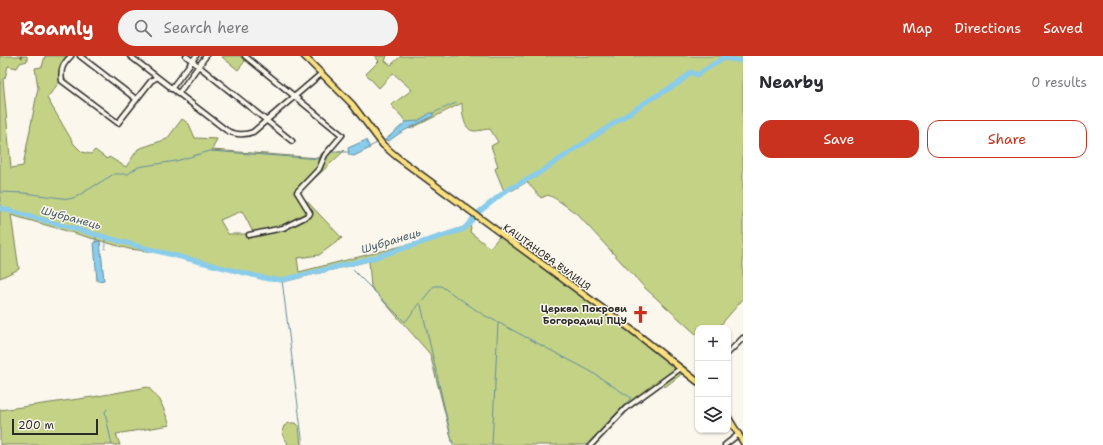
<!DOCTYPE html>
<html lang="en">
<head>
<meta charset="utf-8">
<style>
	:root { --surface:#fff; --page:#f2f2f3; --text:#2b2b33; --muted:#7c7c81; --line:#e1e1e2; --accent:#c8321e }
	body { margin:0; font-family:"Shantell Sans",sans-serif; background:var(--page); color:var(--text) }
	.controls { position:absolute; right:12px; bottom:12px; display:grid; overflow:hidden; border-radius:8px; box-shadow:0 1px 3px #0004 }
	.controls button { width:36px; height:36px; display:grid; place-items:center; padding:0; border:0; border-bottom:1px solid var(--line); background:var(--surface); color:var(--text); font:20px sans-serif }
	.scale { position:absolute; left:12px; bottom:10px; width:86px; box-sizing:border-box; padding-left:4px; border:2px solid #2b2b2b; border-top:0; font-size:11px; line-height:14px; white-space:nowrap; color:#2b2b2b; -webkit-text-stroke:3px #fbf7ec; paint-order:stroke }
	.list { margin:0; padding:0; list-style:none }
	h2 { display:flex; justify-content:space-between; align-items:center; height:52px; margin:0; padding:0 16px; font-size:17px }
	h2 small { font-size:13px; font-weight:400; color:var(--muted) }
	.actions { display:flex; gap:8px; padding:12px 16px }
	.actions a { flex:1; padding:9px 0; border:1px solid var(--accent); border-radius:12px; text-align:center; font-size:14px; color:var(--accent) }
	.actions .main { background:var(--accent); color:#fff }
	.icon { flex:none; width:22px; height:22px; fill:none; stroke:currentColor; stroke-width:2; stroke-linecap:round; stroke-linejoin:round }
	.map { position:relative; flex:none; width:743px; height:389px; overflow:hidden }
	header { display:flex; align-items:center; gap:24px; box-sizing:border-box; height:56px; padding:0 20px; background:var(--accent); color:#fff }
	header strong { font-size:19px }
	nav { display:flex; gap:22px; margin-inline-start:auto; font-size:14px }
	.search { width:280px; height:36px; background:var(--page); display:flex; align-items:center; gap:10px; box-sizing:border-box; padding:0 14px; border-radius:22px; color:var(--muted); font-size:15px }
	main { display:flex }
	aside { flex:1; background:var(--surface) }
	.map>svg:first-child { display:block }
	.green { fill:#c4d286; stroke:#787e58; fill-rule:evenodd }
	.water { fill:#89cceb; stroke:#638c9e }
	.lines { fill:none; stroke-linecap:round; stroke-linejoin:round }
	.stream { stroke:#638c9e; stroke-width:1 }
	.river { stroke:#89cceb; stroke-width:5 }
	.minor-casing { stroke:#2b2b2b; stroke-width:7 }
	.major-casing { stroke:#2b2b2b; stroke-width:8 }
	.minor { stroke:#fbf7ec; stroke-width:4 }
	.major { stroke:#fbe080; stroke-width:5 }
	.rail { stroke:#2b2b2b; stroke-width:1 }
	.labels { text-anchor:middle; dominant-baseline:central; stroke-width:3; stroke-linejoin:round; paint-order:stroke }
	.street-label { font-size:10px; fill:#2b2b2b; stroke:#fbf7ec }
	.poi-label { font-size:10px; font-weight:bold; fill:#2b2b2b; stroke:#fbf7ec; text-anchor:end }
	.water-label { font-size:11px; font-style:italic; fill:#475b65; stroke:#fbf7ec }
</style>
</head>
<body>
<header>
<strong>Roamly</strong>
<div class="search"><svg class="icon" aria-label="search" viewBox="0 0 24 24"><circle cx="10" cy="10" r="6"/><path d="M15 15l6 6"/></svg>Search here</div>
<nav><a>Map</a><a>Directions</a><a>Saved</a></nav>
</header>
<main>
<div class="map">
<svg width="743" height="389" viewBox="0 0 743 389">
	<rect width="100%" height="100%" fill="#fbf7ec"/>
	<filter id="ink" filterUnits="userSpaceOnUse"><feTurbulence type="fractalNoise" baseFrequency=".025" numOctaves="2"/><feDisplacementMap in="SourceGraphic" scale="8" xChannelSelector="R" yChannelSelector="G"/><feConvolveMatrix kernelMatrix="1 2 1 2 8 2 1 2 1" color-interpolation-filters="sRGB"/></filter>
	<g filter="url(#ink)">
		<path class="green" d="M0,0H27V5L20,7L17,12L8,10L5,22L3,23L11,112L23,110L38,32L35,12L42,11L45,0H74C68,6 61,11 64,20L47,42L74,88L82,96L91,98L95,94L107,103L109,101L126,111L138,93L167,83L182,63L189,68L195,82L217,83L212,94L319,102L322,97L345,94L299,137L342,182L319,199L297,202L299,216L418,186L463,171L467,167L471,171L470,176L490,192L502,177L688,313L665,331L663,328L627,355L595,389H453L430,298L371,231L369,205L283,226L267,224L165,197L129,193L11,159L19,213L0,222ZM242,155L254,178H228L220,164Z
			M224,0H240L245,5L238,14L222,1Z
			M374,0H387L385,5L391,9L401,0H743V243L718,272H698V280L645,232L577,158C568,152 558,143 548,139L541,142L527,126L513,134L504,135L495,113L498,110L491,90L498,86L490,73C485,73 480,75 474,75C463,74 462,55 462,47L410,73L403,62L391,49L412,34L393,17L379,32L366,18L379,5Z
			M148,331L160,344L170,369L116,378L120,389H0V354L93,341Z
			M289,367H296L299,370L301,389H288C286,380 279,382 284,370Z"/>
		<path class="water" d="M430,57H433V60C419,68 402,74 389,85L385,84L406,66L418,65Z
			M366,84L370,92L354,100L349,99L348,92Z
			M100,185L104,224L97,225L94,186Z"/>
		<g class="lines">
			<path class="stream" d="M723,2V0
				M433,57L456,47
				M369,91L379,86
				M329,96H349
				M0,136L24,137L69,143L76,141L114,118H128L138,111L176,105L210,95L319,103L324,97
				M96,179V186
				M105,182V193
				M347,208L405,266L434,230H441L482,258L590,315L631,342L587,389
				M282,224L303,389
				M421,249L453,389
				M107,353L105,356L112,389
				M492,389L498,267"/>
			<path class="river" d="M0,152L141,191L268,223L282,224L373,202L464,173L479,156L507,134L536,119L649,44L679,27L691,16L697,19L723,2L743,5"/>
			<defs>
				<path id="minor" d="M71,0C63,8 60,13 62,25L118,67L151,25L156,22
					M80,0L136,43
					M130,0L226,74C235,79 243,80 253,76L322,17
					M186,0L292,85
					M245,0L342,79L325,99L319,113L297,136L310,157L309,159L283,172L249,179
					M171,33L196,0
					M178,38L206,0
					M728,297L743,282
					M591,389L626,352L681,312
					M725,389L739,378"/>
				<path id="major" d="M304,0L352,48L383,89L397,101L632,274L698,326
					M728,361L743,386"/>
			</defs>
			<use href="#minor" class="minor-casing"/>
			<use href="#major" class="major-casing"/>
			<use href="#minor" class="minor"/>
			<use href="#major" class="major"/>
			<path class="rail" d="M21,0L22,2"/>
		</g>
	</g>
	<defs>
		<symbol id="church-bare" viewBox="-9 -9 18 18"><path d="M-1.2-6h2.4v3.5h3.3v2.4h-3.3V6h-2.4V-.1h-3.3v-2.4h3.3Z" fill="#c8321e" stroke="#fbf7ec" stroke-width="2.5" paint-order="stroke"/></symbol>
	</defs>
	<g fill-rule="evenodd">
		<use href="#church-bare" x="628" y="246" width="25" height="25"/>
	</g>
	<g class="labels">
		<g class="street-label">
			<text transform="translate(547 201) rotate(36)">КАШТАНОВА ВУЛИЦЯ</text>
		</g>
		<g class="poi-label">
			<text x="627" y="252">Церква Покрови<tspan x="627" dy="12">Богородиці ПЦУ</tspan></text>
		</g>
		<g class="water-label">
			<text transform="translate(71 162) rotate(15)">Шубранець</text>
			<text transform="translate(391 185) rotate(-17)">Шубранець</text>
		</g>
	</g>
</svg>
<div class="controls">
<button>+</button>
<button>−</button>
<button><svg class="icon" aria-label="layers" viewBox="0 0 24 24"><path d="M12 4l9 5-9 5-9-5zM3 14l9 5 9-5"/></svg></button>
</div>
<div class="scale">200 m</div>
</div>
<aside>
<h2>Nearby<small>0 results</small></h2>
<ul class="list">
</ul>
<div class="actions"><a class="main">Save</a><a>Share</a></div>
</aside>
</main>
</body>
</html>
